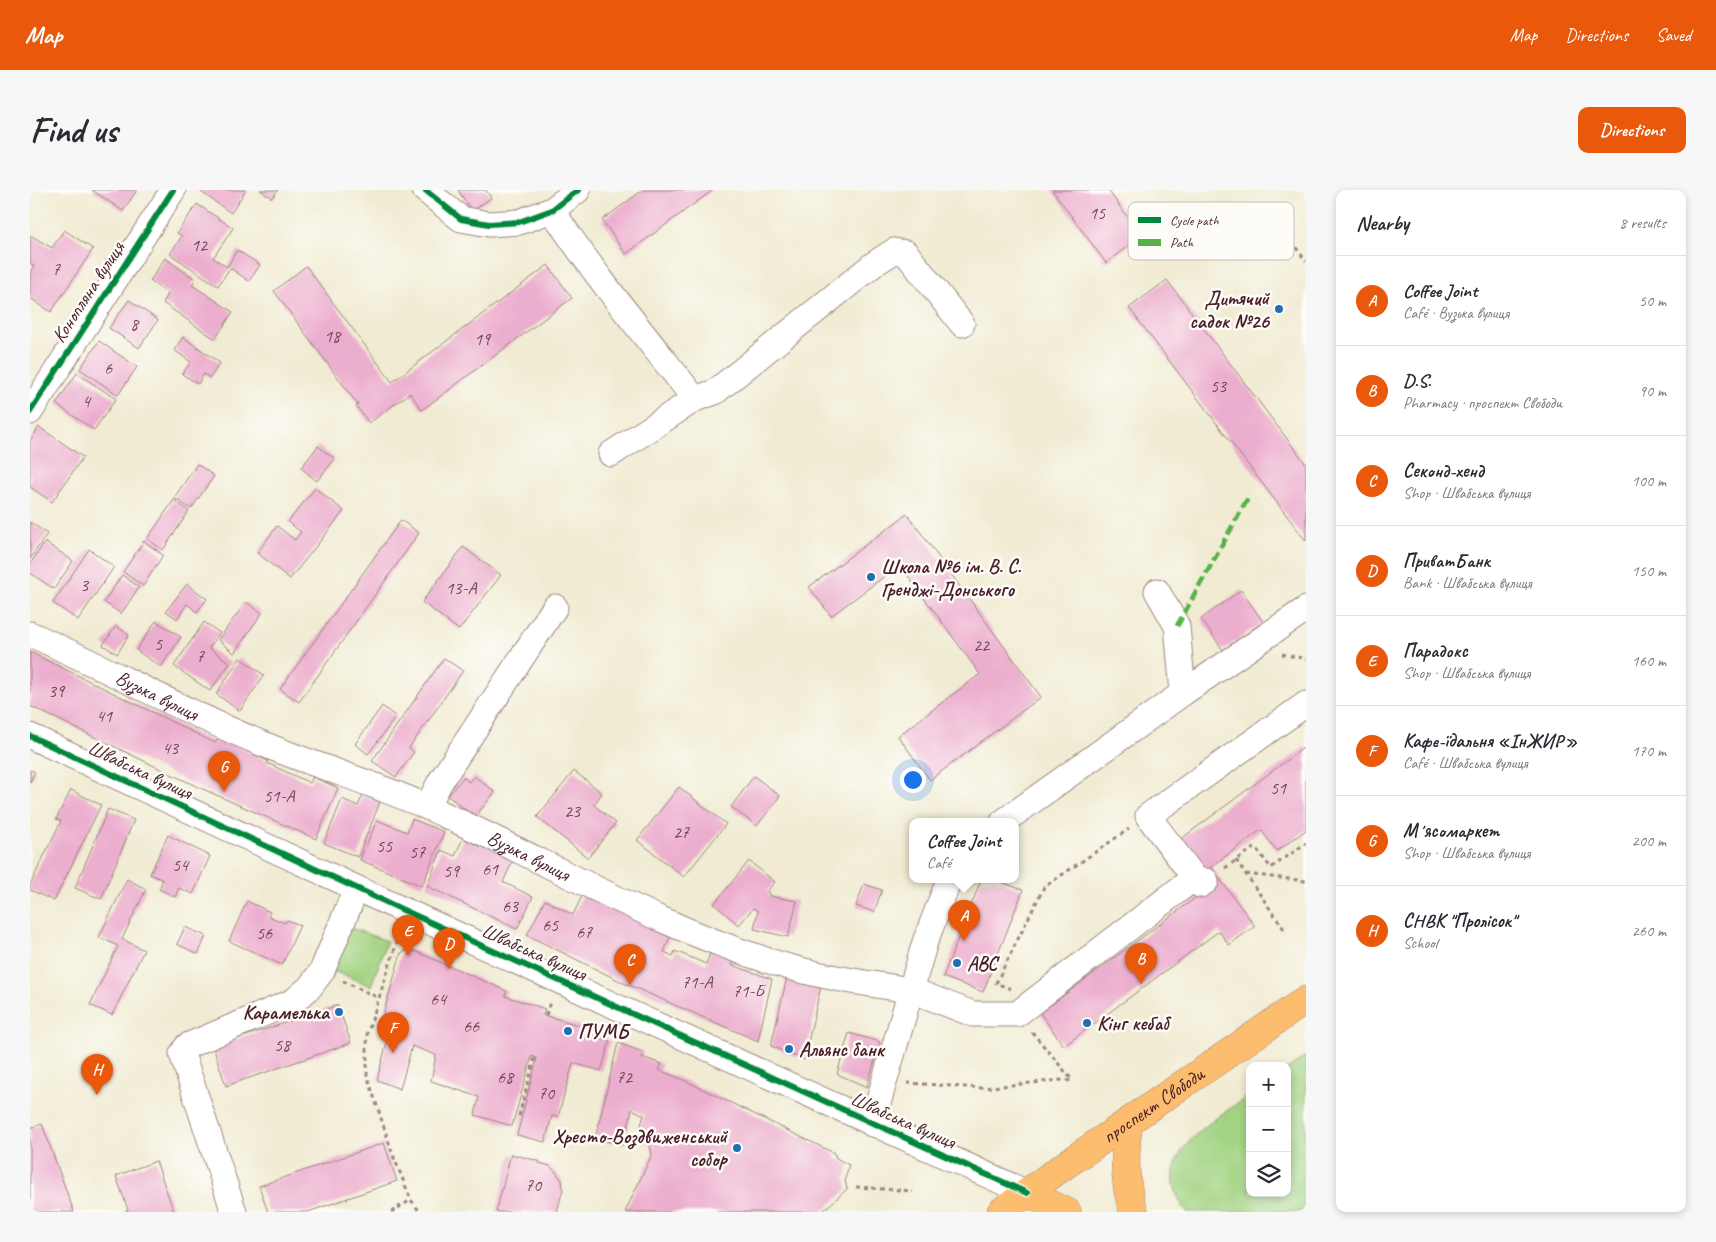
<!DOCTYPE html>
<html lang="en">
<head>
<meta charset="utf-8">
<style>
	:root { --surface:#fff; --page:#f7f7f7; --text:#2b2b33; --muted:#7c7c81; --line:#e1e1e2; --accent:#ea580c }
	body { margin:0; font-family:Caveat,sans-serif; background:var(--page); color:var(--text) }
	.controls { position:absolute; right:15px; bottom:15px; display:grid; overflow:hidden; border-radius:10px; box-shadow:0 2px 8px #0003 }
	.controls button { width:45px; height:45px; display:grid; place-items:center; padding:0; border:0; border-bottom:1px solid var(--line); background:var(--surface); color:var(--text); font:25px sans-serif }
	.you { position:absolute; left:882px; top:589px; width:18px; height:18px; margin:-12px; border:4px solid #fff; border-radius:50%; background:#1a73e8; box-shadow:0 0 0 8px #1a73e833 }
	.badge { display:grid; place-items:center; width:32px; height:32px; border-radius:50%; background:var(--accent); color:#fff; font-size:16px; font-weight:700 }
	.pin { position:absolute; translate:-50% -41px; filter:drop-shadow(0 1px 2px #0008) }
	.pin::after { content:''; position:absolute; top:26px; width:18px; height:15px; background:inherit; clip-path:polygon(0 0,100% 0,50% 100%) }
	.popup { position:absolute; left:879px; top:628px; width:110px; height:65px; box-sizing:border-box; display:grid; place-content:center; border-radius:10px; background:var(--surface); filter:drop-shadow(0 1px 4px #0005); font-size:16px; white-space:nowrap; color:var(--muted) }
	.popup b { font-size:19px; color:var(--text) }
	.popup::after { content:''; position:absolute; left:50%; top:100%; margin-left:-10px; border:10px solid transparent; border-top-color:var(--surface) }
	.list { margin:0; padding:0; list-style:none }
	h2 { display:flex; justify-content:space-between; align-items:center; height:65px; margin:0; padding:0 20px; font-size:21px }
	h2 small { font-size:16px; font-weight:400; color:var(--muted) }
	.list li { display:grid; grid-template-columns:32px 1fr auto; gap:15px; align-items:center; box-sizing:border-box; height:90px; padding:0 20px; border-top:1px solid var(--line) }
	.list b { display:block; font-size:19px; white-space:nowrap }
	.list p { margin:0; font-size:16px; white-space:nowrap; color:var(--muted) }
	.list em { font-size:16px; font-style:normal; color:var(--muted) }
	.icon { flex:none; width:28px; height:28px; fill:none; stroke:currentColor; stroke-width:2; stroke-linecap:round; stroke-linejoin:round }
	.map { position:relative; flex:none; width:1276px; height:1022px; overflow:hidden; border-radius:10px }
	header { display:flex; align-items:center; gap:30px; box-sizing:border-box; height:70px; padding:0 25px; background:var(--accent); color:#fff }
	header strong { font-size:24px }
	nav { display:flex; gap:28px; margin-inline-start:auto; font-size:18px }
	.intro { display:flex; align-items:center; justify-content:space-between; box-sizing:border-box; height:120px; padding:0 30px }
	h1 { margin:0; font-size:35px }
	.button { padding:12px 22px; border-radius:10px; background:var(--accent); color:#fff; font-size:18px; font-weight:700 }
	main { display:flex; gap:30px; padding:0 30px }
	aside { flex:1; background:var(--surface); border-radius:10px; box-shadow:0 2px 8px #0003 }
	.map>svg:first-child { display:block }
	.green { fill:#a1d382; stroke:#767956 }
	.building { fill:#ecaece }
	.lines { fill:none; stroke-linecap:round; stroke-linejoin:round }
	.minor-casing { stroke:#9d857e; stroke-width:27 }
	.major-casing { stroke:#9d857e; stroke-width:29 }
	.path { stroke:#9d857e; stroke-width:3; stroke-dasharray:4 4; stroke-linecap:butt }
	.minor { stroke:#fff; stroke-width:25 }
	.major { stroke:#fcbd6e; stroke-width:28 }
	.quiet { stroke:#57b146; stroke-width:5; stroke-dasharray:10 5; stroke-linecap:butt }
	.cycleway-casing { stroke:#fdfcf7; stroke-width:9 }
	.cycleway { stroke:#00873e; stroke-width:6 }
	.poi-dot { fill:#1f6fb2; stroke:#fdfcf7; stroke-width:2 }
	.labels { text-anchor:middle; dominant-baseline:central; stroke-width:5; stroke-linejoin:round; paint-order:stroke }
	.number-label { font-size:18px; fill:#724354 }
	.street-label { font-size:20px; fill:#4a1f2b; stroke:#fdfcf7 }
	.poi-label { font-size:20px; font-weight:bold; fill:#4a1f2b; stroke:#fdfcf7; text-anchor:start }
	.key { fill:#fdfcf7; stroke:#c7baba; stroke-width:1 }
	.key-label { font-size:14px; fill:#4a1f2b }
</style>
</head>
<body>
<header>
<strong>Map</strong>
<nav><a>Map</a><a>Directions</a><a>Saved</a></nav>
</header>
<div class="intro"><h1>Find us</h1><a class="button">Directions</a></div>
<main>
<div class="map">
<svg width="1276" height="1022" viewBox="0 0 1276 1022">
	<rect width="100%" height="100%" fill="#fdfcf7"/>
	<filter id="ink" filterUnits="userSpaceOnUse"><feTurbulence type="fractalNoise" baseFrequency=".02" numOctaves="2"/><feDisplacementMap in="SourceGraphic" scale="10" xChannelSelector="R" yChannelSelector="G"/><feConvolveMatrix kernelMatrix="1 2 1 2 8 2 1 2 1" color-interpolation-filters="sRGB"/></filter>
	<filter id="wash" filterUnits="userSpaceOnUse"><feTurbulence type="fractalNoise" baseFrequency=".0096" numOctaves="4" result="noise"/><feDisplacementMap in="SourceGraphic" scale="20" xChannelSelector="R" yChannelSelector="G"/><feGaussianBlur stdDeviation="1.12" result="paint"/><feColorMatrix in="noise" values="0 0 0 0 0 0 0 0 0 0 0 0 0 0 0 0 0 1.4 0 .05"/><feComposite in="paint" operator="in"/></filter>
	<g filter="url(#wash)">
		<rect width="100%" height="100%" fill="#f0ebd2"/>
		<path class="green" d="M318,737L357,751L341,796L301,780Z
			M1276,866V1022H1157C1115,967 1181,932 1220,905V1003H1257V879Z"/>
		<g id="blocks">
			<path class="building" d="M62,0H107L93,21Z
				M172,0H216L201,23L171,2Z
				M230,0H248L242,8Z
				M428,0H456L461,8L442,21Z
				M613,0H683L596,64L572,30Z
				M1022,0H1078L1111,46L1076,73Z
				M167,14L203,38L183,68L197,77L207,60L230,75L219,91L200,78L188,96L140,64L152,46L147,43Z
				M34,40L63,59L21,122L0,108V82L4,76L0,73V45L22,58Z
				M135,68L165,89L162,95L203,122L185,149L133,113L138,104L120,91Z
				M518,75L542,108L392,220L380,203L339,233L326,216L328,215L244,101L276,76L362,192Z
				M1137,90L1276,274V351L1099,118Z
				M99,110L128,130L109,158L79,138Z
				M153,147L190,173L180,188L174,184L168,194L152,184L161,172L144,160Z
				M69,151L107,177L88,205L50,179Z
				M47,183L86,209L64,240L26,214Z
				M9,237L53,267L22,312L0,297V251Z
				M288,256L305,269L287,291L271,278Z
				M167,274L184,286L161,319L144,308Z
				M285,298L314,321L260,389L227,363L247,336L265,350L271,342L258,332Z
				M144,310L159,321L133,360L117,349Z
				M877,324L1011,507L900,590L868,546L950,484L870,375L801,426L779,397Z
				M371,330L389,343L269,512L250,499Z
				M0,332L17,344L0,369Z
				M114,351L133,365L113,396L93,382Z
				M15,352L43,371L24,399L0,383V374Z
				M433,357L471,385L429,440L392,412Z
				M59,359L84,377L48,430L23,413Z
				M92,385L109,397L91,424L74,412Z
				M157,394L177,409L167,422L157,414L147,429L136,421Z
				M1211,400L1233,432L1193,460L1171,429Z
				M216,412L232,423L204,463L188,450Z
				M126,431L151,447L131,477L106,460Z
				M174,432L190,443L179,458L200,473L180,501L144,476Z
				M86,436L99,445L87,464L73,455Z
				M0,462L185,553L188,548L238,571L237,573L280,593L283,587L308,598L286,649L166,596L0,516Z
				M210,468L234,485L210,521L186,504Z
				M414,468L433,481L379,558L384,562L366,587L342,571Z
				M352,516L366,527L338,564L325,554Z
				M1276,556V640L1247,661L1231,640L1181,677L1225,736L1199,755L1189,741L1034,856L1010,823L1180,697L1147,652Z
				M0,580L5,582L0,592Z
				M544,581L572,603L564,615L586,633L558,668L507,627Z
				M444,586L465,602L445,627L418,606L433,587L439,592Z
				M724,586L750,606L727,636L701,617Z
				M649,597L696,634L654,687L607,650Z
				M41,600L71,615L24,711L0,700V695L31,631L26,629Z
				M333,605L350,612L328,667L294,653L312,609L328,616Z
				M78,619L104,630L71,709L45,698Z
				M382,629L414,642L392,696L330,670L347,630L377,642Z
				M138,645L180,666L163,704L149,698L145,707L129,699L133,690L120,684Z
				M433,648L451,657L453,652L485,666L473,692L503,707L487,739L397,696L411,660L425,666Z
				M719,671L745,692L737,701L740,706L767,711L758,747L724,739L728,721L723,718L709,735L684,714Z
				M97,689L116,699L92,749L114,760L82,825L60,815L88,756L69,747Z
				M951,690H966L993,700L953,802L913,787Z
				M834,694L852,700L844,722L826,716Z
				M554,702L640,747L634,762L643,766L645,761L676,774L681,761L704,768L702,775L742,789L728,851L594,793L497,745L515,710L543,725Z
				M217,711L240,722L238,726L255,733L257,730L270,735L252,775L199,751Z
				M155,737L176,746L168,764L147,754Z
				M380,759L477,801L475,806L515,819L513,825L556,837L554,843L580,851L571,881L543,873L528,927L522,926L515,952L487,945L507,868L502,866L482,936L445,925L449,907L401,891L406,865L382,856L370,899L347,890L363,829L353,825L371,763Z
				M757,787L791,796L774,870L741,856Z
				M308,815L321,853L196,896L183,857Z
				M819,843L850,852L837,897L807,884Z
				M588,853L613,862L612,867L632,874L629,880L656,891L804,963L806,968L819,975L815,989L817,999L792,1022H595L622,964L620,955L607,949L614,925L602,919L594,955L565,949Z
				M12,934L44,1022H0V938Z
				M354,953L367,991L278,1022H238L229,996Z
				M481,964L509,971V973L520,976L525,981L532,990L533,999L527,1022H466Z
				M126,971L144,1022H94L98,1020L86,986Z"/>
		</g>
	</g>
	<g filter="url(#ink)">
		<use href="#blocks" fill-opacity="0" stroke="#9d857e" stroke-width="1"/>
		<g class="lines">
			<defs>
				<g id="minor">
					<path d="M395,0L431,29L459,34L489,32L522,20L548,0"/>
					<path d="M522,20C565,86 616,147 665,209"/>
					<path d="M0,222L143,0"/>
					<path d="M581,264L665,209L685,202L844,74L864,61L876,63L932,134"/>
					<path d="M1127,401L1147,436L1153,503"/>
					<path id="s1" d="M0,444C81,480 160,525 243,558C301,581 361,599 417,626C530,678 638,742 759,777C798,788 840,794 881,800L842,934"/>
					<path d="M0,546L371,719L997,1003"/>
					<path d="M397,617L410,592L525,417"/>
					<path d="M973,632L1153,503L1276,419"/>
					<path d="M919,690L895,752L881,800L943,824H987L1164,688"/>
					<path d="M1176,691L1170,695L1118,626L1276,514"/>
					<path d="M204,1022L152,864L157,856L264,811L280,797L292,781L326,699"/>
				</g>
				<g id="major">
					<path d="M1098,933C1095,965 1093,992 1104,1022"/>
					<path d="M997,1003L1037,1022"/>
					<path id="s2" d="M971,1022L1028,980L1276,810"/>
				</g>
			</defs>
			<use href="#minor" class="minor-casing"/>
			<use href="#major" class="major-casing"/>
			<path class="path" d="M1143,51L1240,23L1276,71
				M1252,464L1276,469
				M1206,670L1256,742
				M1195,678L1225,657L1241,678L1276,653
				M1216,684L1276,691
				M370,743L337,845V885L363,965L381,1010L390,1022
				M313,791L349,808
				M981,799L966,793L1014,697L1099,639
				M516,825L520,812
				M1002,842L1043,891
				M877,893L953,898L1030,890L1043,891
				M489,926L505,867
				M826,997L883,1001
				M361,1022L381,1010"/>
			<use href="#minor" class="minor"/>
			<use href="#major" class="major"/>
			<path class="quiet" d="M1147,436L1218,308"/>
			<defs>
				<path id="cycleway" d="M395,0L431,29L459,34L489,32L522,20L548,0
					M0,222L143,0
					M0,546L371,719L997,1003"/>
			</defs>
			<use href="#cycleway" class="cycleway-casing"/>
			<use href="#cycleway" class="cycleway"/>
		</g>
	</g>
	<g class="poi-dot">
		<circle cx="1249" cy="119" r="5"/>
		<circle cx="841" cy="387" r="5"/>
		<circle cx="927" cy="773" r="5"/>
		<circle cx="309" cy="822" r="5"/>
		<circle cx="1057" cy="833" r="5"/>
		<circle cx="538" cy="841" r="5"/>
		<circle cx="759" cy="859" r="5"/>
		<circle cx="707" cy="958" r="5"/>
	</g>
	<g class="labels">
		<g class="number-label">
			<text x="1067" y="23">15</text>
			<text x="169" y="55">12</text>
			<text x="26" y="79">7</text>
			<text x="104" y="134">8</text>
			<text x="302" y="146">18</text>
			<text x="452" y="149">19</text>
			<text x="78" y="178">6</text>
			<text x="1188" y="196">53</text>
			<text x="56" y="211">4</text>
			<text x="54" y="395">3</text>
			<text x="431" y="398">13-А</text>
			<text x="128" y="454">5</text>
			<text x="951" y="455">22</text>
			<text x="170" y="466">7</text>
			<text x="26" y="501">39</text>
			<text x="74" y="526">41</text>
			<text x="140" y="558">43</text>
			<text x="1248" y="598">51</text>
			<text x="249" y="606">51-А</text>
			<text x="542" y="621">23</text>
			<text x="651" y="642">27</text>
			<text x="354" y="656">55</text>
			<text x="387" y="662">57</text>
			<text x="150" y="675">54</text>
			<text x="460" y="679">61</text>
			<text x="421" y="681">59</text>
			<text x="480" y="716">63</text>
			<text x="520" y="735">65</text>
			<text x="554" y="742">67</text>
			<text x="234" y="743">56</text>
			<text x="667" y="792">71-А</text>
			<text x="718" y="801">71-Б</text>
			<text x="408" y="809">64</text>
			<text x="441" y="836">66</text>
			<text x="252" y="855">58</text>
			<text x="475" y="887">68</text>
			<text x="594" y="887">72</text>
			<text x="516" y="903">70</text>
			<text x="503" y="995">70</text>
		</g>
		<g class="street-label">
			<text transform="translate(58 102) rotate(-57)">Конопляна вулиця</text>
			<text stroke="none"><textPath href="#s1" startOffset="141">Вузька вулиця</textPath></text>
			<text transform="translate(110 580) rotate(25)">Швабська вулиця</text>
			<text stroke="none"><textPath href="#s1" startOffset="546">Вузька вулиця</textPath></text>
			<text transform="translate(504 762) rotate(24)">Швабська вулиця</text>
			<text stroke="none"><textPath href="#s2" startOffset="186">проспект Свободи</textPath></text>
			<text transform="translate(873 930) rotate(24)">Швабська вулиця</text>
		</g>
		<g class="poi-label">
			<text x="1239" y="108" text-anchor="end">Дитячий<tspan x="1239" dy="23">садок №26</tspan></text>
			<text x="851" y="376">Школа №6 ім. В. С.<tspan x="851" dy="23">Гренджі-Донського</tspan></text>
			<text x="937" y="773">ABC</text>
			<text x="299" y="822" text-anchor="end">Карамелька</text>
			<text x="1067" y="833">Кінг кебаб</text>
			<text x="548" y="841">ПУМБ</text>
			<text x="769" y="859">Альянс банк</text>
			<text x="697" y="946" text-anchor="end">Хресто-Воздвиженський<tspan x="697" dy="23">собор</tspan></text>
		</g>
	</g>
	<rect x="1098" y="12" width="166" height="58" rx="8" class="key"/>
	<rect x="1108" y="27" width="23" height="6" fill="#00873e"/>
	<rect x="1108" y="49" width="23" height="7" fill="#57b146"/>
	<g class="key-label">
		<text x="1140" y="35">Cycle path</text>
		<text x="1140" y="57">Path</text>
	</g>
</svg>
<div class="controls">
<button>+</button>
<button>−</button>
<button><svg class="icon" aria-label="layers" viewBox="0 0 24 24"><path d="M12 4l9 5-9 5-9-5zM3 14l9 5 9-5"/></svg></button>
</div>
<div class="you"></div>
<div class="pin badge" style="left:934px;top:751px">A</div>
<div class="popup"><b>Coffee Joint</b>Café</div>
<div class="pin badge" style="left:1111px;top:794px">B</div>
<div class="pin badge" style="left:600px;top:795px">C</div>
<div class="pin badge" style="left:419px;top:779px">D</div>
<div class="pin badge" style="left:378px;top:766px">E</div>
<div class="pin badge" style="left:363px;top:863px">F</div>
<div class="pin badge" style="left:194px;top:602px">G</div>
<div class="pin badge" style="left:67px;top:905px">H</div>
</div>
<aside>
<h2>Nearby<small>8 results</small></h2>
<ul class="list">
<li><span class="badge">A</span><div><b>Coffee Joint</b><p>Café · Вузька вулиця</p></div><em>50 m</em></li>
<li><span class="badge">B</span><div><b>D.S.</b><p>Pharmacy · проспект Свободи</p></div><em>90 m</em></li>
<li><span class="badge">C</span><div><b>Секонд-хенд</b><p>Shop · Швабська вулиця</p></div><em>100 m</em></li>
<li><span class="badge">D</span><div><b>ПриватБанк</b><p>Bank · Швабська вулиця</p></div><em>150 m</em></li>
<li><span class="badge">E</span><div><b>Парадокс</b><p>Shop · Швабська вулиця</p></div><em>160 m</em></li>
<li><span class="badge">F</span><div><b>Кафе-їдальня «ІнЖИР»</b><p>Café · Швабська вулиця</p></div><em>170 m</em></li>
<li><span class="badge">G</span><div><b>Мʼясомаркет</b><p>Shop · Швабська вулиця</p></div><em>200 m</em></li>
<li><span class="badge">H</span><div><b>СНВК &quot;Пролісок&quot;</b><p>School</p></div><em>260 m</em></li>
</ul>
</aside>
</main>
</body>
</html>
